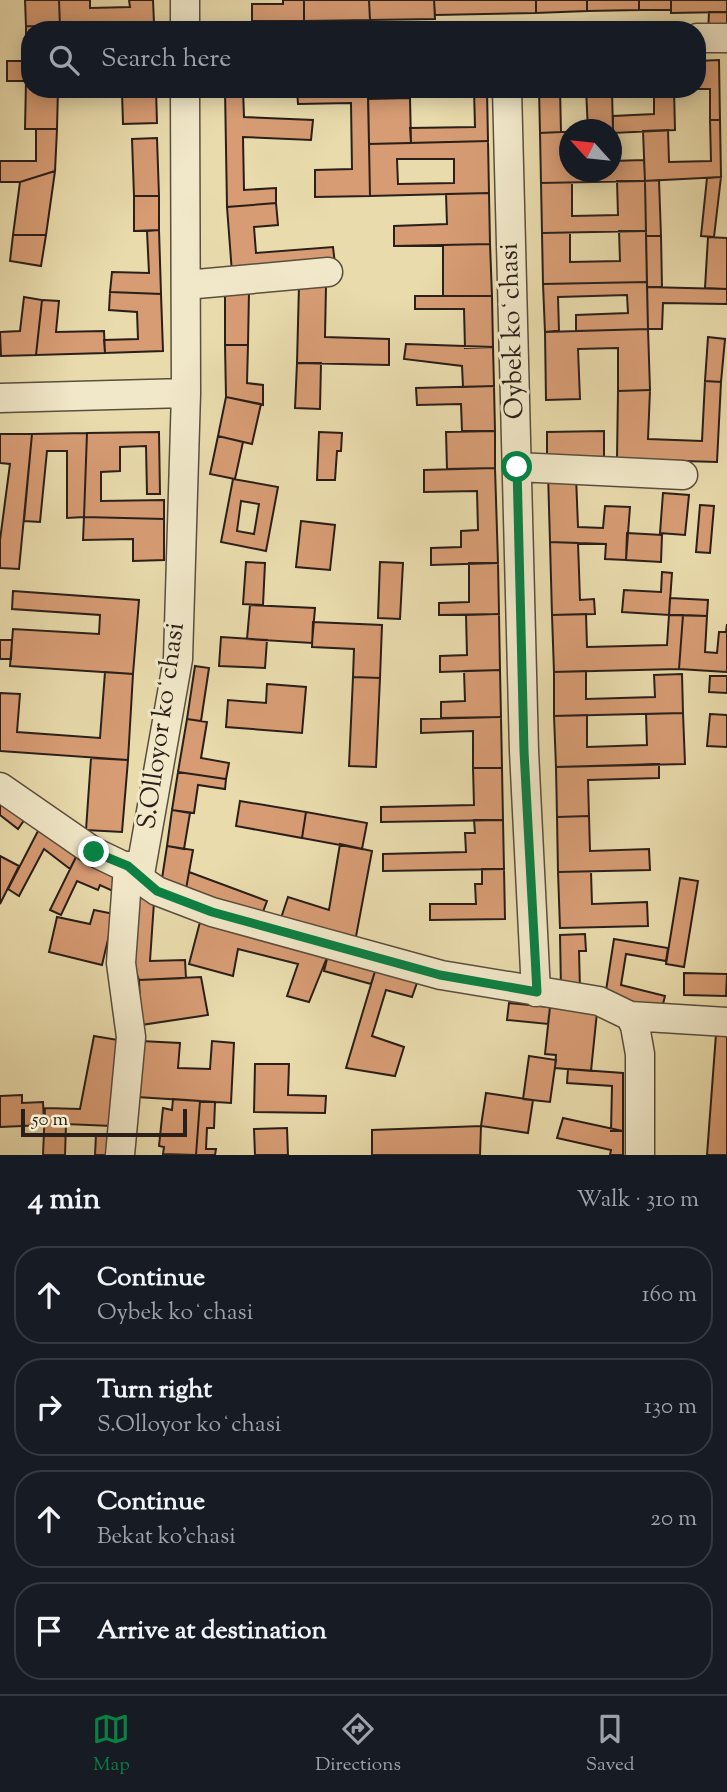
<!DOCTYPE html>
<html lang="en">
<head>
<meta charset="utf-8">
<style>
	:root { --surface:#171b24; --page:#242831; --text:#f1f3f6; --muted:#9ea1a6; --line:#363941; --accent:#0b8043 }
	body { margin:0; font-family:"Sorts Mill Goudy",serif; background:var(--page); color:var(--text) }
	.compass { position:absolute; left:559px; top:119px; width:63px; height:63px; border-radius:50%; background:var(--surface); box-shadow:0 4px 18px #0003; rotate:297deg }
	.scale { position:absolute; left:21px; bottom:18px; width:166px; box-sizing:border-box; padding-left:7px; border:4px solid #2a1f1a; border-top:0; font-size:19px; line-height:24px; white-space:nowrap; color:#2a1f1a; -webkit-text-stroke:5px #f1e8c9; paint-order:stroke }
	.stop { position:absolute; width:21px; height:21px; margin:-16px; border:5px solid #0b8043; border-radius:50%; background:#fff }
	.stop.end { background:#0b8043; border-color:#fff; box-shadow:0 2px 7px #0008 }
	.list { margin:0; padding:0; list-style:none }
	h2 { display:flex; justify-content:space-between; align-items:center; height:91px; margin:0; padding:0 28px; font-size:30px }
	h2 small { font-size:23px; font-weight:400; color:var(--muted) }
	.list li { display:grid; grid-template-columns:46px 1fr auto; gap:21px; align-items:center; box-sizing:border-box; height:98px; margin:0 14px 14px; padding:0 14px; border:2px solid var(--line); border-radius:28px }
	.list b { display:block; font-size:26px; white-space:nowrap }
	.list p { margin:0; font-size:23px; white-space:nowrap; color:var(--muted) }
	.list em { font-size:23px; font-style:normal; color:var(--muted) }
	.icon { flex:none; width:38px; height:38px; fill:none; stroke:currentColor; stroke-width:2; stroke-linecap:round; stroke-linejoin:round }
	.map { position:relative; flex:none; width:727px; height:1155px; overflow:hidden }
	.search { position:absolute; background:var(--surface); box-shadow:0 4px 18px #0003; left:21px; right:21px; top:21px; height:77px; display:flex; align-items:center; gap:18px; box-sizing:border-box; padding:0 24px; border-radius:28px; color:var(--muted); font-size:26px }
	.sheet { height:539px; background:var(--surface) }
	nav { display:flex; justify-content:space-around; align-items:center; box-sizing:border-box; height:98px; border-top:2px solid var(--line); background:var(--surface); font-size:19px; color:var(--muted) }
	nav a { display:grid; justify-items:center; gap:4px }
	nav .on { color:var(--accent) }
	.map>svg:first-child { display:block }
	.building { fill:#d79c74; stroke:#2a1f1a; stroke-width:2; fill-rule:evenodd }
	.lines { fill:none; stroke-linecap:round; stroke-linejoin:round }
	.minor-casing { stroke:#5a4e3e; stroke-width:31 }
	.minor { stroke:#f1e8c9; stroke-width:28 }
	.route { stroke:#0b8043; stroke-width:9 }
	.labels { text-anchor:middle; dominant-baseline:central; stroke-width:6; stroke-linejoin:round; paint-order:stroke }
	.street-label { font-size:26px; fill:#2a1f1a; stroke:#f1e8c9 }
</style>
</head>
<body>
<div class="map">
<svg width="727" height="1155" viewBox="0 0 727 1155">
	<rect width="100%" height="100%" fill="#e9dbac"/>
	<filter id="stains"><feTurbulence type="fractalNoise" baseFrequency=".00286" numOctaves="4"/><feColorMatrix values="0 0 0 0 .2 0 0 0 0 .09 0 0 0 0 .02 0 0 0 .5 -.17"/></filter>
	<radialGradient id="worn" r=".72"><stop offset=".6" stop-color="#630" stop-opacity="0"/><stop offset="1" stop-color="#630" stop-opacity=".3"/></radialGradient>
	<path class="building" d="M25,0H59L60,27L26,26Z
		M59,0H90V8L130,7L129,0H153L154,23L60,27Z
		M283,0H304V21H252V4H283Z
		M304,0H369L370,20L304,21Z
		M369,0H434L435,19L370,20Z
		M434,0H536V13L435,15Z
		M536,0H587V11L536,13Z
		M587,0H639V10L587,11Z
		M639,0H671V10H639Z
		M671,0H727V12L671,13Z
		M709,12H727V34H708Z
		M26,26L60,27V30H30V81H7V61H26Z
		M719,60L720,120H710V89H697V61Z
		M26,81H30V89H58L57,129H25Z
		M143,89H156L157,123L123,124L122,92Z
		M225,89H243L244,117L313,120L311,140L243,137L244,190L276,188V203L227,207Z
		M297,89H368L370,196L315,197V170L352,169L351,103L298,104Z
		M474,89H487L488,141L411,143L410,128L475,127Z
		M539,89H560L561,132L540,133Z
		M586,89H612L613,133L612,130H588Z
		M635,89H674L675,130L613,133V116L654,114V95L635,96Z
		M410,98L411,143L369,144L368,99Z
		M710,120H720L721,177L645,181L643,131L668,130L669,162L711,161Z
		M36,129H57L55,171L20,182H0V161H36Z
		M561,132H570V172H612V161L644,160L645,181L541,183L540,133Z
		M157,138L159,196H134L132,139Z
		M488,141L489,193L370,196L369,144ZM397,159H454V183L398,184Z
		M55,171L46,235H13L20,182Z
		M721,177L714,237L701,236L707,178Z
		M659,180L661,236H646L645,181Z
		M617,181H645L646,231L542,233L541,183H572V216L618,215Z
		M489,193L490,244L394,246V226L447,224L446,194Z
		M134,196H159V230L134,231Z
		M276,203L278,225L254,227L256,253L333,247L335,264L232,273L227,207Z
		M159,230L161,294L110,292L112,272L149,273L147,231Z
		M619,231H646L647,282L543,284L542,233H570V262L620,261Z
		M13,235H46L41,266L10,261Z
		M646,236H661L662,287H647Z
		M708,237L727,238V289L705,288Z
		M490,244L492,296H443V245Z
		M647,282L648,329L576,331V315L628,313L627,295L558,297L559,331L545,332L543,284Z
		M299,285L326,286L325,337L389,339V365L297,363Z
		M647,287L727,289V304L663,303L662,329H648Z
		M249,291L248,345H225V293Z
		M110,292L161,294L163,351L105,353L104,340L138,339L137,312L109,310Z
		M415,296H492L493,347L465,348L464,309H415Z
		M24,297L42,300L36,355L1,356L0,332L20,331Z
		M42,300L59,301L56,332L104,331L105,353L36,355Z
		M648,329L650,390L618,391V348L578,349L580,399L546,400L545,332Z
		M708,337L725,339L721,382L705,381Z
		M406,344L493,347L494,386L463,387L462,366L404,359Z
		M225,345H248L247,383L263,385V405L226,397Z
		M297,363H321L320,409L295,408Z
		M705,381L721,382L717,462L617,459L618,391L650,390L648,439L702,441Z
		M494,386L495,431H462L461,404L417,405L416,388Z
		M226,397L261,404L252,444L218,436Z
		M495,431V468L447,469L446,432Z
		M604,431V457L547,458V432Z
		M159,432L160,494H147L146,446L120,447V471L101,472V501L164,500V519L84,517L87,433Z
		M319,432L342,433L341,451H337L335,480H317Z
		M87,433L84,517L67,518V451H47L40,522L24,521L32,434Z
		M0,434H32L19,569L0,568V540L10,464L0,463Z
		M218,436L243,442L235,479L210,474Z
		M495,468L498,563L431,565V548L461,547V531L478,530L477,491L424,492V470Z
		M548,473L576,476L578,527L603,528L605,506L630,507L626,560L605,559L606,544L550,542Z
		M233,479L278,487L266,551L221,542ZM241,501L259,504L254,534L237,531Z
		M663,493L689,495L685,535L660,533Z
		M700,505L714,506L710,553L696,552Z
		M84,517L164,519V560L133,561V539L83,540Z
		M301,521L335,525L330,570L296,567Z
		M627,533L662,535L661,562L626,560Z
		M550,542L578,543L580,600L594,599L595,614L552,615Z
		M246,562L265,563L263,605L243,604Z
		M380,562L403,563L400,619L378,618Z
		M469,563H498L499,614L439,615V603L469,602Z
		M662,572L672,573L669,615L622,612L624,590L661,592Z
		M13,591L139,600L133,674L10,666L13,629L99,634L100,615L12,609Z
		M670,598L708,600L707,616L669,615Z
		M250,605L315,608L312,643L247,639Z
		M499,614L500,670L440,672V656L467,655L466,615Z
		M586,614L587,647L667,645L669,615H683L679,669L554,672L552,615Z
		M683,615L707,616L705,652L717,653L719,632H726L727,624V672L679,669Z
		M313,622L382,625L380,678L353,677L354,649L312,647Z
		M221,637L267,640L265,668L219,666Z
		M0,640H12L11,659H0Z
		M195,666L209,668L201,721L187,719Z
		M500,670L501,717L441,718V702L465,701L464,671Z
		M586,671V699L655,697L654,675L682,674L683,713L554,716V672Z
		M105,672L133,674L128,760L0,751V693L20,694L17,732L100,738Z
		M710,676H727V693L709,692Z
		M353,677L380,678L376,767L349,766Z
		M267,684L306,687L302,733L226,727L228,700L266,703Z
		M683,713L685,764L556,767L554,716L587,715V747L647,745L646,714Z
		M710,714L727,715V747L707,746Z
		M501,717L502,768H473V731L421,733V719Z
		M187,719L207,722L201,758L229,763L226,779L178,772Z
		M91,758L128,760L122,832L86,830Z
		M659,764V778L588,780L589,816L557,817L556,767Z
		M473,768H502L503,820L381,822V807L474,805Z
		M178,772L226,779L225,789L198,785L194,813L172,810Z
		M0,796L27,816L18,829L0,815Z
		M240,801L306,812L302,838L236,826Z
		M172,810L190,813L184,849L167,846Z
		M306,812L367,823L362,849L302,838Z
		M589,816L590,851L649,849L650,870L558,872L557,817Z
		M474,820H503L504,869L383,871V854L466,852L465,833H475Z
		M39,829L76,857L70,869L44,849L19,896L8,889Z
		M340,844L372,851L355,942L281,918L288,897L329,910Z
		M167,846L193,850L186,889L161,885Z
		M0,856L19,866L0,904Z
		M76,857L122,878L115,892L100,885L98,890L77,881L61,915L50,910Z
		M482,869H504L505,919L430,920V904H476L475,884H482Z
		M189,872L267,901L261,917L186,889Z
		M558,872H591L592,904L647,902L648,926L560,928Z
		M680,878L698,881L684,967L666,964Z
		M136,896L154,902L150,961L185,960L186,978L139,980L131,959Z
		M94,910L114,914L102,965L49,952L57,917L90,924Z
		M200,922L328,955L309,1002L287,996L298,964L238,949L233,976L189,964Z
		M585,934L586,951H579L580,989H561L560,935Z
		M614,939L668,948L666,961L626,954L621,985L665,996L661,1012L605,997Z
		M328,955L376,968L371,984L324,971Z
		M376,968L418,980L412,997L386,990L372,1036L404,1047L395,1076L346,1068Z
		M684,973L727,974L726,996L684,995Z
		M201,977L208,1015L141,1025L139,980Z
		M509,1003L550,1007L548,1024L507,1020Z
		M550,1007L597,1012L591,1071L555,1068L556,1055L545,1054Z
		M716,1034L727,1035V1155H707Z
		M94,1036L124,1041L111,1126L66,1124L65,1155H43L45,1108L80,1109Z
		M141,1041L180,1043L178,1068L210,1069L212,1041L234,1043L231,1103L137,1097Z
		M529,1056L556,1060L550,1102L523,1099Z
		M255,1064H289L288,1095L326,1096L325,1113L254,1112Z
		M568,1069L623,1073V1131H611L612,1086L567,1083Z
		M486,1093L533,1100L528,1133L481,1126Z
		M22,1095V1103L43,1102L44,1125L0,1127V1096Z
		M173,1099L200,1101L196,1155L163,1154L164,1147L159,1146L163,1108L172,1110Z
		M200,1101L215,1102L214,1128H207L206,1149H216L215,1155H196Z
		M563,1118L623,1131V1155H610L611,1150L557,1138Z
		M481,1126L480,1155H372V1130Z
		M287,1128L288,1155H255L254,1129Z
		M96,1134H110L109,1155H95Z"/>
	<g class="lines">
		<defs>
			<path id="minor" d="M185,0V30
				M697,38H727
				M185,89L186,393L178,659L140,874L144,882L157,891L212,912L441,975L599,1001L630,1016L635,1026L640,1054V1155
				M507,89L524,751L536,992
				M186,285L328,272
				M0,398L186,393
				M517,467L683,475
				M0,787L94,852L140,874
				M630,1016L727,1022
				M120,1155L131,1037L121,963L128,866"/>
		</defs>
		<use href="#minor" class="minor-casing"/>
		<use href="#minor" class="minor"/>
	</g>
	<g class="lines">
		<path class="route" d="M94,852L128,866L157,891L212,912L440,975L537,992L524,751L517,467"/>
	</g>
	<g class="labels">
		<g class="street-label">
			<text transform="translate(513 331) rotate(-92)">Oybek koʻchasi</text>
			<text transform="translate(162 726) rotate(-82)">S.Olloyor koʻchasi</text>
		</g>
	</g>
	<rect width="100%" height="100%" filter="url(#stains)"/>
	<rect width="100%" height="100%" fill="url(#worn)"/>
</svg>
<svg class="compass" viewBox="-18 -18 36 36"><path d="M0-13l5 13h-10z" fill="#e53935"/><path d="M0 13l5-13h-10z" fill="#9ea1a6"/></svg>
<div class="scale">50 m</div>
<div class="stop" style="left:517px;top:467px"></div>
<div class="stop end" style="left:94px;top:852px"></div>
<div class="search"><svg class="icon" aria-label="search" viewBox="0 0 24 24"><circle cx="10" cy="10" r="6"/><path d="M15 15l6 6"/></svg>Search here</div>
</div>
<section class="sheet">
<h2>4 min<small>Walk · 310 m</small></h2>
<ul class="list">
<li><svg class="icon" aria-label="ahead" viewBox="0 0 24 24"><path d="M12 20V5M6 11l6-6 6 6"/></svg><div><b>Continue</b><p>Oybek koʻchasi</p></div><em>160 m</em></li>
<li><svg class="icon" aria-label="right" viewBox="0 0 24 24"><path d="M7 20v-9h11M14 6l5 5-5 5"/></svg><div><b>Turn right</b><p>S.Olloyor koʻchasi</p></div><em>130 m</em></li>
<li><svg class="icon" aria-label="ahead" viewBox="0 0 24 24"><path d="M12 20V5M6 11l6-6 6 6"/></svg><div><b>Continue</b><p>Bekat ko'chasi</p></div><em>20 m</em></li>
<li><svg class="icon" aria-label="arrive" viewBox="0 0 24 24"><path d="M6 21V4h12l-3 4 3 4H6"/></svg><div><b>Arrive at destination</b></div></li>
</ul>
</section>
<nav>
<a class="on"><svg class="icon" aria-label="map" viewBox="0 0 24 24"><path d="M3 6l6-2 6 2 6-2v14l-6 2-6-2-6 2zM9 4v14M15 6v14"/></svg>Map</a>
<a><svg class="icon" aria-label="directions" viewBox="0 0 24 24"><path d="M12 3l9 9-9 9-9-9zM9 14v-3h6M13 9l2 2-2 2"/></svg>Directions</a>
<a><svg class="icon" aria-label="saved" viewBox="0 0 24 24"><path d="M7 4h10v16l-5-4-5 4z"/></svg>Saved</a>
</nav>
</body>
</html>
